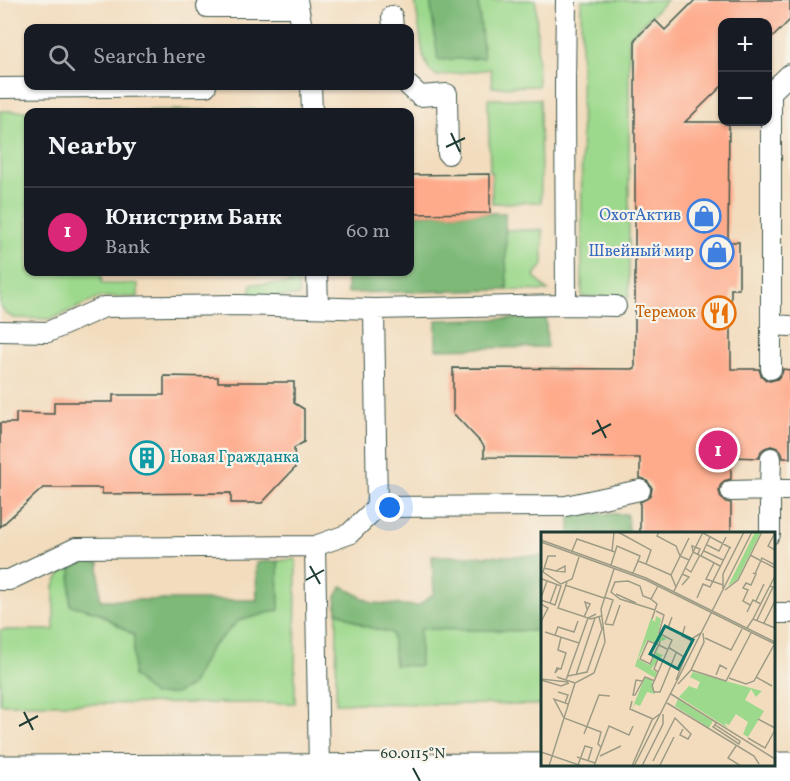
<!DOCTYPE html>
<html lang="en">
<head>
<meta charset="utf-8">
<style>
	:root { --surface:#171b24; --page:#20242c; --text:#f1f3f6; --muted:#9ea1a6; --line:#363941; --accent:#db2777 }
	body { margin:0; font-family:Vollkorn,serif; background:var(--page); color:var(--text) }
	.controls { position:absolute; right:18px; top:18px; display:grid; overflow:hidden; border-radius:12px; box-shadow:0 2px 4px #0004 }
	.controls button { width:54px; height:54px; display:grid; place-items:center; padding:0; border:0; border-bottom:2px solid var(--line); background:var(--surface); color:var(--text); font:30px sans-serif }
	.you { position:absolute; left:390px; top:508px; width:21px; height:21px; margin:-15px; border:4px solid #fff; border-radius:50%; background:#1a73e8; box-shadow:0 0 0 9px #1a73e833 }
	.badge { display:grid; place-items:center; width:39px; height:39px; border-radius:50%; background:var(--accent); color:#fff; font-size:20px; font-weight:700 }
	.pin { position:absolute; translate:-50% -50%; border:3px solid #fff; box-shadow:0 2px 6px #0006 }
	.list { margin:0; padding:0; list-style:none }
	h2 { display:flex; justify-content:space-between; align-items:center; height:78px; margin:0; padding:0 24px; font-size:26px }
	h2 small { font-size:20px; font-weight:400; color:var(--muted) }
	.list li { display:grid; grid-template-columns:39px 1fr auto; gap:18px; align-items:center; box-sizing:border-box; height:90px; padding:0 24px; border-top:2px solid var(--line) }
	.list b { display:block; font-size:22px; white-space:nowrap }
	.list p { margin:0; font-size:20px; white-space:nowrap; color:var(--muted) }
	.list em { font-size:20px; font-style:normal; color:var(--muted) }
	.icon { flex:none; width:33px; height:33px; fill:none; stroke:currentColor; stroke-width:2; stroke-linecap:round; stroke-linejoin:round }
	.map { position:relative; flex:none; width:790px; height:781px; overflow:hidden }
	.search { position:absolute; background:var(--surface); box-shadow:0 2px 4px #0004; left:24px; top:24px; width:390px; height:66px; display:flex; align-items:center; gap:15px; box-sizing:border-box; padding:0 21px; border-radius:12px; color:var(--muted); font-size:22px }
	.panel { position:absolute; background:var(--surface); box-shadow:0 2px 4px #0004; left:24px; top:108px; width:390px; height:168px; border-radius:12px }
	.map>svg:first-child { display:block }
	.green { fill:#9dd98d; stroke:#5e8b60; stroke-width:1.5 }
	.forest { fill:#7eb978; stroke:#4e7b56; stroke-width:1.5 }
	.building { fill:#feab8c }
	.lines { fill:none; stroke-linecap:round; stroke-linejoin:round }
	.lane-casing { stroke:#3f5549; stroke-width:22 }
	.street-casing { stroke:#3f5549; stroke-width:35 }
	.lane { stroke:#fff; stroke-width:20 }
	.street { stroke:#fff; stroke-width:33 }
	.ticks { fill:none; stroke:#1f3d34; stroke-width:2 }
	.labels { text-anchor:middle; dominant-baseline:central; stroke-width:4.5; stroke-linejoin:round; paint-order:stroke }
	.shop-label { font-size:16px; fill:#366cbe; stroke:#f7f3e8; text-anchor:end }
	.food-label { font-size:16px; fill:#c56008; stroke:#f7f3e8; text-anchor:end }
	.culture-label { font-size:16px; fill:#0d838f; stroke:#f7f3e8; text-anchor:start }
	.inset-road { fill:none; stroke:#9e9c86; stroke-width:1.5 }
	.view { fill:#0f766e; fill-opacity:0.15; stroke:#0f766e; stroke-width:3 }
	.inset-edge { fill:none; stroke:#1f3d34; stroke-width:3 }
	.ticks-label { font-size:15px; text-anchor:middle; fill:#1f3d34; stroke:#f7f3e8; stroke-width:4.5; stroke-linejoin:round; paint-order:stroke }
</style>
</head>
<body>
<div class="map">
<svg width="790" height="781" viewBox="0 0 790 781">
	<rect width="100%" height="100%" fill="#f7f3e8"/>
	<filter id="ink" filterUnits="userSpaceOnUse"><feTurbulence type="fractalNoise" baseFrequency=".0167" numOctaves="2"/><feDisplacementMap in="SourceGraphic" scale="12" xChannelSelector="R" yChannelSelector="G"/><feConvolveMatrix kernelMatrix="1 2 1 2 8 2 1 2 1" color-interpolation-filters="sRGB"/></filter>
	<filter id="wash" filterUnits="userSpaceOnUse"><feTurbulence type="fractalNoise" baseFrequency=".008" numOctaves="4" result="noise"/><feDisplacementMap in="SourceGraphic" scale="24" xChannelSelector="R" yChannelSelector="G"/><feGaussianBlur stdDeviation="1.35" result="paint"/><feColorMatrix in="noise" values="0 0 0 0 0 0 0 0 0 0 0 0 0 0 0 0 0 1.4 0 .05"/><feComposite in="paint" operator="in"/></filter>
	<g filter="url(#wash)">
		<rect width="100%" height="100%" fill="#f2dcbd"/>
		<path class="green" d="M415,0H536L538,86L492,87L491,69L437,76L429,70L423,55Z
			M581,0H667L629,37V298L582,297Z
			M488,99H540L541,202L492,203V172H490Z
			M287,110L294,112H28V272H101L102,284H138V297H101L52,319L14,318L6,314L0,306V111Z
			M505,230H543V265L534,276L548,291L507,290Z
			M290,272H298L299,296L250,298L251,284H290Z
			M296,559L295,703L0,704V630H54V586L60,574L71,565L70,605L97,612L134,635L191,686L210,649L238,621L279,610L278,561Z
			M337,611L364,626L392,633L395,665L420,629L542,631V705L336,703Z"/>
		<path class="forest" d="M430,0H478L484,58L438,60Z
			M505,213L507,290L347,293V272H410V214Z
			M546,318L547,347L436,349V320Z
			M570,514H627L629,533L570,534Z
			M432,556H542V631L420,629V666L395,665L392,633L364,626L337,611L336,597L342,586L372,603L418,606L434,593Z
			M80,561L99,563L100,600H257L256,562L278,561L279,610L238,621L210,649L191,686L175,694L153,695L133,676L134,635L97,612L70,605L71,565Z"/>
		<g id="blocks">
			<path class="building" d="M695,0H790V20L768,42V22H723V85L685,122H729L728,242H739V289H731V369H759L761,375L766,380L770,381L777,379L782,374L783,369L790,370V458H783L782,453L778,448L771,446L765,448L761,451L759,458L731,457V479L724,481L720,486L719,491L721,498L726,502L731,503V534H640V502L648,498L651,494L652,488L648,482L644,479L640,478V458L484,457V446L453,413V368L635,369V39L655,20L665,30Z
				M490,174V213L410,214V175Z
				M164,376L218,377V382H294V403L304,409V442L294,448L295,468L262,503H231V493L102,494V488H43L0,527V423H16V413L54,414V402H113V395H164Z"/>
		</g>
	</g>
	<g filter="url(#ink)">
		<use href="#blocks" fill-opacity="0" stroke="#3f5549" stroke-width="1.5"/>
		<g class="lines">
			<defs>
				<path id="lane" d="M297,0L302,28
					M207,7H298
					M392,16L393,28
					M311,86L312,112
					M409,86L420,96L447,94L448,154
					M0,88L206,86
					M317,272L318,306
					M566,305L616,306
					M771,325L790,326
					M0,331L48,332L104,307L238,305L374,309L566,305L565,87L566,0
					M771,369V92L790,74
					M731,491L770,490L771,458
					M377,507L566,506L640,490
					M770,534V490H790
					M0,580H9L76,548L315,546
					M774,613H790
					M319,770L315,546L349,534L377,507L374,309"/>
				<path id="street" d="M0,772L790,769"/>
			</defs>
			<use href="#lane" class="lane-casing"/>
			<use href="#street" class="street-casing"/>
			<use href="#lane" class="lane"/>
			<use href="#street" class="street"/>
		</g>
	</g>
	<path class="ticks" d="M451,133L460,152M446,147L465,138M597,420L606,438M592,434L611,424M310,566L320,584M306,580L324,570M24,712L33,730M19,726L38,716M413,768L420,781"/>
	<defs>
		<symbol id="shop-ring" viewBox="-11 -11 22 22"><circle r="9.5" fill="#f7f3e8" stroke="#3f7fe0" stroke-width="1.5"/><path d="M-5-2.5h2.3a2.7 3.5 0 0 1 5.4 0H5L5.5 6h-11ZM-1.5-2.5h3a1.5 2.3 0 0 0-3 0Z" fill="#3f7fe0"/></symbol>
		<symbol id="restaurant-ring" viewBox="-11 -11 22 22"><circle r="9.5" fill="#f7f3e8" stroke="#e8710a" stroke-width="1.5"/><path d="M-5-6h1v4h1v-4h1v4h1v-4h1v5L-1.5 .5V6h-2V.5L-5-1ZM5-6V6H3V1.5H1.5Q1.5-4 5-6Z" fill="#e8710a"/></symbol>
		<symbol id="building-ring" viewBox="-11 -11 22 22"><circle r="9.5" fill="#f7f3e8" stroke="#0f9aa8" stroke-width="1.5"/><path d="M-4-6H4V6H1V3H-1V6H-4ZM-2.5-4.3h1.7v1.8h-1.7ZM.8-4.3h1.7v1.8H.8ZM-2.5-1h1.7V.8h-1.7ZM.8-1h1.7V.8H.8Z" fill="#0f9aa8"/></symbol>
	</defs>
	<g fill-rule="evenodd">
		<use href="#shop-ring" x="685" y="197" width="38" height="38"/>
		<use href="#shop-ring" x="698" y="233" width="38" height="38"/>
		<use href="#restaurant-ring" x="700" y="294" width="38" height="38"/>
		<use href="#building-ring" x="128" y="439" width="38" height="38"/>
	</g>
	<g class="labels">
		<g class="shop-label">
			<text x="681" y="216">ОхотАктив</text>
			<text x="694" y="252">Швейный мир</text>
		</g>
		<g class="food-label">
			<text x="696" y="313">Теремок</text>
		</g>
		<g class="culture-label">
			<text x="170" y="458">Новая Гражданка</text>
		</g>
	</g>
	<g transform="translate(541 532)">
		<rect width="234" height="234" fill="#f2dcbd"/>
		<path d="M214,0H220L196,48L187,54ZM115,84L120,87L117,102L126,107L115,111L106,108L97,127L108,133L119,114L125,117L119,114L116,121L122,123L110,137L116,140L114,146L94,134L110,86L114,90ZM152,140L221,159L215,165L210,157L204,168L223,179L207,205L202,202L207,190L195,182L188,193L183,191L187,196L138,165L148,154L156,157L159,150L149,145ZM104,145L111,148L114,162L106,160L99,174L94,172L91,177ZM137,167L172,189L168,196L134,174Z" fill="#9dd98d"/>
		<path class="inset-road" d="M77,0L110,18L105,32L97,29L92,41M118,0L116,4L135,14L139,24L148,28M162,1L190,16M234,1L227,14L234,18M0,8L105,46L234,110M0,10L105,48L234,112M166,13L178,19L185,5M31,19L36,7L74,20M71,19L73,0M163,19L182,28M157,22L159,17L151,14L152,20L166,27L179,34M209,23L234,36M15,24H7L2,40L20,52L31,47L38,25M160,24L169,5M173,31L165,47L182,53M105,32L130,43M70,33L76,14L99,24L97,29M3,36L15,39L24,34V40L15,39M144,36L150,40L159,23M214,42L221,26L234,33M26,50L17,76L50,87L60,84M24,53L63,66M141,53L148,45L141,42M135,55L130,43L148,6M182,57V42L203,0M184,58L197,48L221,0M133,59L162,0M75,62L95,71M63,65L72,68L64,92M0,66L6,49M156,66L162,52L169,55L189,15M110,67L102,64L99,54L87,49L74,50L70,60L79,67L114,78M0,68L14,73L20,54L1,47M215,69L223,52M9,71L16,52M209,73L202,69L207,58L202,56L205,51L210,53L215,42L212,41M115,79L123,83L118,101L131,108L111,154L113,160H119L135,121M206,80L212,68L220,72M43,85L49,72L44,70L46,77M131,85L127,96L137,101M111,87L116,72L110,67L117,54M212,87L234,44M216,88L232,55L229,54M0,90L7,76L0,72M223,91L234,69M64,92L72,93L79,73M144,94L141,104L151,109M206,96L212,87L234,96M4,100L38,111M14,103L17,95L33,100L37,89M164,106L190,118L201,97M119,109L118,113L116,116L109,132L99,127L107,109L118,113L126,117M127,115L143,125M18,136L14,141L16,136L20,137L25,121L17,118L20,105M150,138L185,149L210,101M117,140L113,137L117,127L121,129M35,143L54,86M175,143L179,133L186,137M27,144L46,140L61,97L58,85M16,145L34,151M215,145L231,154M188,146L205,152L213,149L233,113M0,147L27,150M0,148L20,154L28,151M25,148L47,86L55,82M135,148L152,106L160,101M101,149L95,148L92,163H94L104,145L114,149M137,152L150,138L163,110L162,101M17,160L27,163L24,171M130,162L234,227M91,169L89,177L112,187M126,171L213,224L218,232M27,172L13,167L23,186L60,200L57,212L60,215M217,187L234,196M174,193L172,195L198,212L199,209L174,193L175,190M43,202L58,163L69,164M207,206L224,216L234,198M195,214L187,226L200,234M0,220L41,234M59,224L80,214M36,225L54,231M112,229L134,186L150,202L147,207L139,203L142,197M37,233L44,214L51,216L47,229M119,233L133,205M8,234L34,151L53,141L64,110L60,77L73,37M53,234L68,194L88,203L92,194M91,234L111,188L120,181M93,234L211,0M101,234L122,192V182"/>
		<path class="view" d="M124,94L152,108L137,137L109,122Z"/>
		<rect width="234" height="234" class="inset-edge"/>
	</g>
	<g class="ticks-label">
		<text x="413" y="758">60.0115°N</text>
	</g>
</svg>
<div class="controls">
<button>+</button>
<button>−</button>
</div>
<div class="you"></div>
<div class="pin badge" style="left:718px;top:450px">1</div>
<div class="search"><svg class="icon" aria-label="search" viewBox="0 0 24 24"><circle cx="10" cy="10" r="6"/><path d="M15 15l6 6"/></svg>Search here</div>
<section class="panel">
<h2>Nearby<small></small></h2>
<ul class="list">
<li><span class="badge">1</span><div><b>Юнистрим Банк</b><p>Bank</p></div><em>60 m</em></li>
</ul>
</section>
</div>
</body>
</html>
